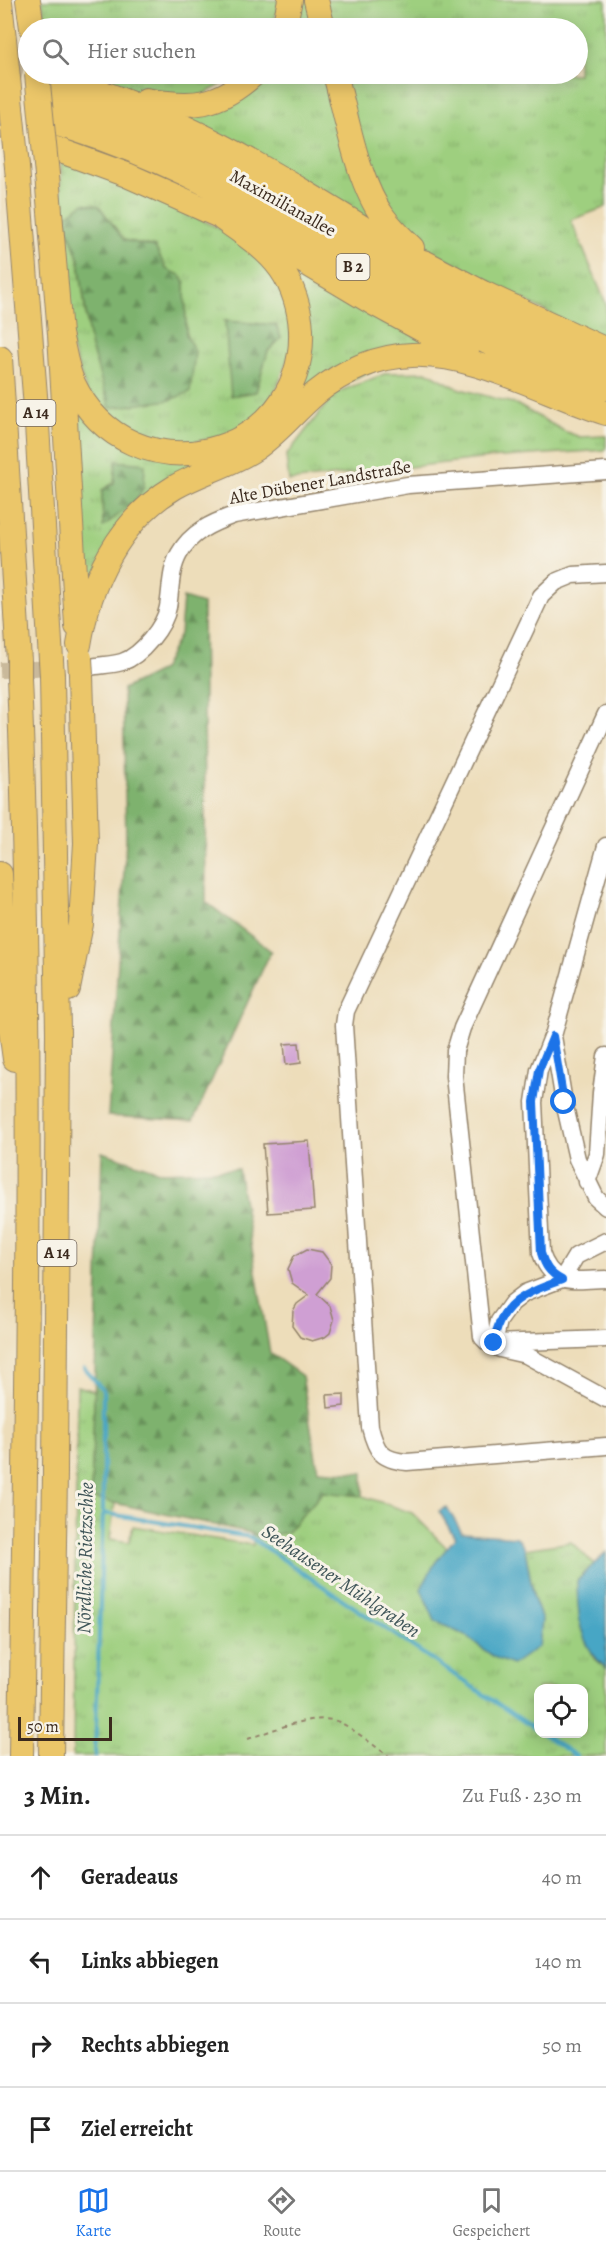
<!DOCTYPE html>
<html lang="de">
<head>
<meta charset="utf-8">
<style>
	:root { --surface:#fff; --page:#f2f2f2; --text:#222; --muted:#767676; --line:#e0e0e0; --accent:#1a73e8 }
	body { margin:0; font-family:Alegreya,serif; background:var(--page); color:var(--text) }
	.controls { position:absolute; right:18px; bottom:18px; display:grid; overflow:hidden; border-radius:12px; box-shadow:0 3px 15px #0003 }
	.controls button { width:54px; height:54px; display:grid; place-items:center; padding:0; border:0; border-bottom:2px solid var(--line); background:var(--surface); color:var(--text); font:30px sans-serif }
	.scale { position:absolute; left:18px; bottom:15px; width:94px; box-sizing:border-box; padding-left:6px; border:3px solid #3b2a1e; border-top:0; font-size:16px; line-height:21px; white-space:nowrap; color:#3b2a1e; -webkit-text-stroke:4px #f7f3e8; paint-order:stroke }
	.stop { position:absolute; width:18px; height:18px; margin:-14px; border:4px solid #1a73e8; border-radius:50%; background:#fff }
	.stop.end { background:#1a73e8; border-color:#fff; box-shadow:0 2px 6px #0008 }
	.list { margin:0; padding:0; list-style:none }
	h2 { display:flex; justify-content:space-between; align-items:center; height:78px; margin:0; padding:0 24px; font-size:26px }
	h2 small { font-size:20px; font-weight:400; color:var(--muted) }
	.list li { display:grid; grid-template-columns:39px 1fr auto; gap:18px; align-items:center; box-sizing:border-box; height:84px; padding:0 24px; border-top:2px solid var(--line) }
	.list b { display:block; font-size:22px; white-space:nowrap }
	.list em { font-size:20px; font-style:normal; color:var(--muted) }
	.icon { flex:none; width:33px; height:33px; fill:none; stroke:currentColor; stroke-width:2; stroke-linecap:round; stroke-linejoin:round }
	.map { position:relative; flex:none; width:606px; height:1756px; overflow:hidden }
	.search { position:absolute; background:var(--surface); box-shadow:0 3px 15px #0003; left:18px; right:18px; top:18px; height:66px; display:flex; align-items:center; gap:15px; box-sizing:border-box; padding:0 21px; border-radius:33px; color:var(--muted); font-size:22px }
	.sheet { height:414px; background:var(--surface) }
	nav { display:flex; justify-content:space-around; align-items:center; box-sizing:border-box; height:84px; border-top:2px solid var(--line); background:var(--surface); font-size:16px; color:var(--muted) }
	nav a { display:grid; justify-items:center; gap:3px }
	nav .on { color:var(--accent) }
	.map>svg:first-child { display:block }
	.grass { fill:url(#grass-tufts); stroke:#6c7c4e; stroke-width:1.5; fill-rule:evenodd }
	.forest { fill:url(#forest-firs); stroke:#5c6e46; stroke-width:1.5 }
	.water { fill:#46a6c5; stroke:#406872; stroke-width:1.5 }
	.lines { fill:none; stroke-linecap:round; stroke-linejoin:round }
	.stream { stroke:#46a6c5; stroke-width:4 }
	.building { fill:#cf9fd3 }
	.minor-tunnel { stroke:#c9b99b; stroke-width:16; stroke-dasharray:16 8; stroke-linecap:butt }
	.highway-tunnel { stroke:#c9b99b; stroke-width:24; stroke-dasharray:24 12; stroke-linecap:butt }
	.minor-casing { stroke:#94846c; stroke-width:19 }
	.highway-casing { stroke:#94846c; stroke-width:26 }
	.path { stroke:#94846c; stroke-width:2; stroke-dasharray:4.5 4.5; stroke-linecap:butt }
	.minor { stroke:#fff; stroke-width:16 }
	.highway { stroke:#ebc669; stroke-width:24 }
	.highway-bridge-casing { stroke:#94846c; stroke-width:26; stroke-linecap:butt }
	.highway-bridge { stroke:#ebc669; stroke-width:24 }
	.route { stroke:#1a73e8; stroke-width:8 }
	.labels { text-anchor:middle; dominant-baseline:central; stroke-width:6; stroke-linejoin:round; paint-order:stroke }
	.shield { fill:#f7f3e8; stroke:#73665b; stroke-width:1.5 }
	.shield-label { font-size:16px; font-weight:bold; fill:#3b2a1e }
	.street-label { font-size:18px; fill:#3b2a1e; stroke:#f7f3e8 }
	.water-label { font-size:20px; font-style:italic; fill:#3f5558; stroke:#f7f3e8 }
</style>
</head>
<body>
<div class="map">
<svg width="606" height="1756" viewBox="0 0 606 1756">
	<defs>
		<pattern id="grass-tufts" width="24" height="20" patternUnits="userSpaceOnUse" patternTransform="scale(1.5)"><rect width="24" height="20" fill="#9ecf7f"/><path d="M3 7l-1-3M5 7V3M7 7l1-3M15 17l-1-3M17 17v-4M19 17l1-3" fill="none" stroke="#89b26d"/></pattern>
		<pattern id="forest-firs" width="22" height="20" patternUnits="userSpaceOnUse" patternTransform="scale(1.5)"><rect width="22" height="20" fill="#7eb26e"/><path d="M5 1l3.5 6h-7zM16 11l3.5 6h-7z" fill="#68915a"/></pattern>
	</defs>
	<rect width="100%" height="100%" fill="#f7f3e8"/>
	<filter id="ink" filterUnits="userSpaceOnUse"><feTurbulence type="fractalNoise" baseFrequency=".0167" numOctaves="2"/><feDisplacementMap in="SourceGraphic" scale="12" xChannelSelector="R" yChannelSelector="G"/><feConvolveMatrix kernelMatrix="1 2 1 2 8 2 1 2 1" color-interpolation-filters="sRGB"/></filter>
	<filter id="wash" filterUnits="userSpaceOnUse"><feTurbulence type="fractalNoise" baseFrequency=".008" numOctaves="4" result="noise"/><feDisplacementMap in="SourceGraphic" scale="24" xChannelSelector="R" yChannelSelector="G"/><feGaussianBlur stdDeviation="1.35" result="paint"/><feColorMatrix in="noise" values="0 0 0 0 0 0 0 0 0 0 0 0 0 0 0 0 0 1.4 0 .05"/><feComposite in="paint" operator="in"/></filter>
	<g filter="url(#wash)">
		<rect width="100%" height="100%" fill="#edddba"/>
		<path class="grass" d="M42,0H279L278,10L271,28H46Z
			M298,0H309L317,28H293Z
			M323,0H606V207L571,220L606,304V334L602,336L566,322L432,251L395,221L372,183L343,74H578V28H331Z
			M75,74H242L194,99L144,96Z
			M264,74H328L379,227L184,119V111Z
			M61,162L113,178L223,230L274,271L289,306L292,347L277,388L259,415L228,436L181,444L129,432L87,393L71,345L60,217ZM99,206L124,240L155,247L166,269L185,283L186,335L195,352L90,344L79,260L64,218ZM225,321L276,325L281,338L268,351Z
			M295,265L431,346L292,405Z
			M428,372L457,388L516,404L564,431L580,437L606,436V450L488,458L289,481L286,456L335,393L387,373Z
			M73,398L85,416L200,459L198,467L90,578L82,579ZM114,483L103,526L102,491Z
			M77,1386L95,1391L91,1498L115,1503L110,1539L129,1542L133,1526L253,1545L252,1533L287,1532L323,1491L363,1496L412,1513L447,1548L435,1563V1620L466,1636L494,1657L539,1646L542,1620L534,1599L525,1549L571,1542L594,1564L577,1581L593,1657L606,1668V1756H73ZM538,1688H584V1734H538Z"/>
		<path class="forest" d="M84,203L99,206L124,240L155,247L166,269L180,275L185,283L186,335L195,352L190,392L170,400L110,408L90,344L79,260L64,217Z
			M225,321L276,325L281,338L268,351L256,392L231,396Z
			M116,461L145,464L144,487L136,500L103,527L102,490L114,483Z
			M183,598L203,604L206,902L271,951L193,1121L108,1116L126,840L123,689L162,670L180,634Z
			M102,1152L162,1172L238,1169L270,1353L302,1376L318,1470L363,1473V1496L323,1492L287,1532L260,1538L252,1533L91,1498Z"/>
		<path class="water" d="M447,1507L462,1533L517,1537L525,1549L534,1599L542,1620L539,1646L512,1665L494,1657L466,1636L435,1621L421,1589L435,1563L455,1538L439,1511Z
			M606,1552V1668C578,1644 578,1616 577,1581Z"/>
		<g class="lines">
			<path class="stream" d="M84,1368L103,1390V1513L95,1756
				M103,1513L250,1537L538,1731
				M543,1734L576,1756"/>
		</g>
		<g id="blocks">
			<path class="building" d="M299,1043L301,1063L286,1065L284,1044Z
				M309,1141L314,1210L268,1213L263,1144Z
				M307,1249L322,1252L331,1264L330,1278L317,1294L330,1306L334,1320L330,1333L325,1337L312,1341L300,1337L292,1326L293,1311L297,1304L309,1295L292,1283L288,1269L294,1256Z
				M344,1394V1406L328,1408L327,1395Z"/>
		</g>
	</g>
	<g filter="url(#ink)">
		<use href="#blocks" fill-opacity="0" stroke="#94846c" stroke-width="1.5"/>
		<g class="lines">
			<path class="minor-tunnel" d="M0,670L90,667"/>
			<path class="highway-tunnel" d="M0,64L28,70"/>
			<defs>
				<path id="minor" d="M606,573L573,575L556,582L541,596L346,1011L344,1025L370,1427C376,1451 381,1460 407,1462L606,1446
					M90,667C101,665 112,665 122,662C141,656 165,626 168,607C171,590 170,570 179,554C191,532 212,523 234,515L408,485L606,471
					M606,714L462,1028L455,1051L454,1076L482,1337L487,1342L494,1343L606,1339
					M606,846L553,1036L564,1102L577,1159L596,1198L606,1207
					M552,1037L539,1070L534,1102L541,1253C553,1289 575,1279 606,1279
					M587,1182L597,1154L601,1093L606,1056
					M606,1241L576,1256L562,1279L525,1293L512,1303L499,1321L494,1343L500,1349L526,1355L606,1399"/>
				<path id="highway" d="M28,0L32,28
					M316,0L323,28
					M0,2L4,39
					M284,28L290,0
					M335,74C347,117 357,182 384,218C392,229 403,239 412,248
					M47,75C182,112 295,186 413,259L426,263L483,293L606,350
					M49,100C134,123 215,162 291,205C393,264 492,333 606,366
					M146,100C192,108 218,107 254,74
					M51,122C131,145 207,181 279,223C352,265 423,313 500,348C534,363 570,376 606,388
					M53,148L127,175L249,229L375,304L467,354
					M17,167L36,408L51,660
					M47,175L60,334L77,626
					M60,334C64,350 66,368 73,383C129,502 306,460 301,330C300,309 293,286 281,269C266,248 244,234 223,219
					M0,358L19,661
					M79,645C89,583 119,520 175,487C201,472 231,465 256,448C279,432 296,410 316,393C343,371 377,356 412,355C473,352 547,394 606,413
					M19,678C34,1037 26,1397 21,1756
					M0,874L6,994L15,1059
					M68,989L81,924L86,843L81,675
					M51,1756L55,1473L58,1032L52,676"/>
			</defs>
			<use href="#minor" class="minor-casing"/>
			<use href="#highway" class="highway-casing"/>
			<path class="path" d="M248,1739C270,1731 316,1712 339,1722C353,1728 375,1747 389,1756"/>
			<use href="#minor" class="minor"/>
			<use href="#highway" class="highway"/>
			<defs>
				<path id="highway-bridge" d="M4,39L17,167
					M37,74L47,175
					M80,658L81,675
					M51,660L52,676
					M19,661V678"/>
			</defs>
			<use href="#highway-bridge" class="highway-bridge-casing"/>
			<use href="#highway-bridge" class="highway-bridge"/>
		</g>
	</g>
	<g class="lines" filter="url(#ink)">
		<path class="route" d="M494,1343C499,1302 528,1292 562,1280C549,1273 545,1266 541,1253L534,1102L539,1070L553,1036L564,1102"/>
	</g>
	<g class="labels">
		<g class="shield">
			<rect x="336.5" y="254" width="33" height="26" rx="4.5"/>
			<rect x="16.5" y="400" width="39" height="26" rx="4.5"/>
			<rect x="37.5" y="1240" width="39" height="26" rx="4.5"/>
		</g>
		<g class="shield-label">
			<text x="353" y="267">B 2</text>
			<text x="36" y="413">A 14</text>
			<text x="57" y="1253">A 14</text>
		</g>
		<g class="street-label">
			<text transform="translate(283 203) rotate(29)">Maximilianallee</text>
			<text transform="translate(320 482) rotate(-10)">Alte Dübener Landstraße</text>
		</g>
		<g class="water-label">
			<text transform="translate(85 1558) rotate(-89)">Nördliche Rietzschke</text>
			<text transform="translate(341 1581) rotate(34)">Seehausener Mühlgraben</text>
		</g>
	</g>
</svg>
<div class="controls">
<button><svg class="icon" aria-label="locate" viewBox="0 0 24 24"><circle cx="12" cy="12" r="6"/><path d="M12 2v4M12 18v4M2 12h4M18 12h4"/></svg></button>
</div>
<div class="scale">50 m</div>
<div class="stop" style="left:564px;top:1102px"></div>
<div class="stop end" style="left:494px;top:1343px"></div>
<div class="search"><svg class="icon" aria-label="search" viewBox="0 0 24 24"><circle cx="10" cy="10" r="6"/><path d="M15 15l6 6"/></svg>Hier suchen</div>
</div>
<section class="sheet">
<h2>3 Min.<small>Zu Fuß · 230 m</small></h2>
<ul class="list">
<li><svg class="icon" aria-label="ahead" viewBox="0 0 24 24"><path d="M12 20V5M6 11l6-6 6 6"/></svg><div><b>Geradeaus</b></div><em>40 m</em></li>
<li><svg class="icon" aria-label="left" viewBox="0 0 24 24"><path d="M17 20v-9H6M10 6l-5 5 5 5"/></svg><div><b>Links abbiegen</b></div><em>140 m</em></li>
<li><svg class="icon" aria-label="right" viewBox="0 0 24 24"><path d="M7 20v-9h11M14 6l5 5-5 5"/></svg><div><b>Rechts abbiegen</b></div><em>50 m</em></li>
<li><svg class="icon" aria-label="arrive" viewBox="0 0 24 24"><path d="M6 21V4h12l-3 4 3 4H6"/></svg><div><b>Ziel erreicht</b></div></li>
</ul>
</section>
<nav>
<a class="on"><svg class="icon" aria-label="map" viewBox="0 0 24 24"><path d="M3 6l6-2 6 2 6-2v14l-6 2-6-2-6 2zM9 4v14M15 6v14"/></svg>Karte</a>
<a><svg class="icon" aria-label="directions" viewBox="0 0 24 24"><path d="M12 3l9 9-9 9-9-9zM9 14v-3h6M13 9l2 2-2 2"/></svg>Route</a>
<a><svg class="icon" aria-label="saved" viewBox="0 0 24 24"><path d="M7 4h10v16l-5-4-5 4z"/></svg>Gespeichert</a>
</nav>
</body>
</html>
